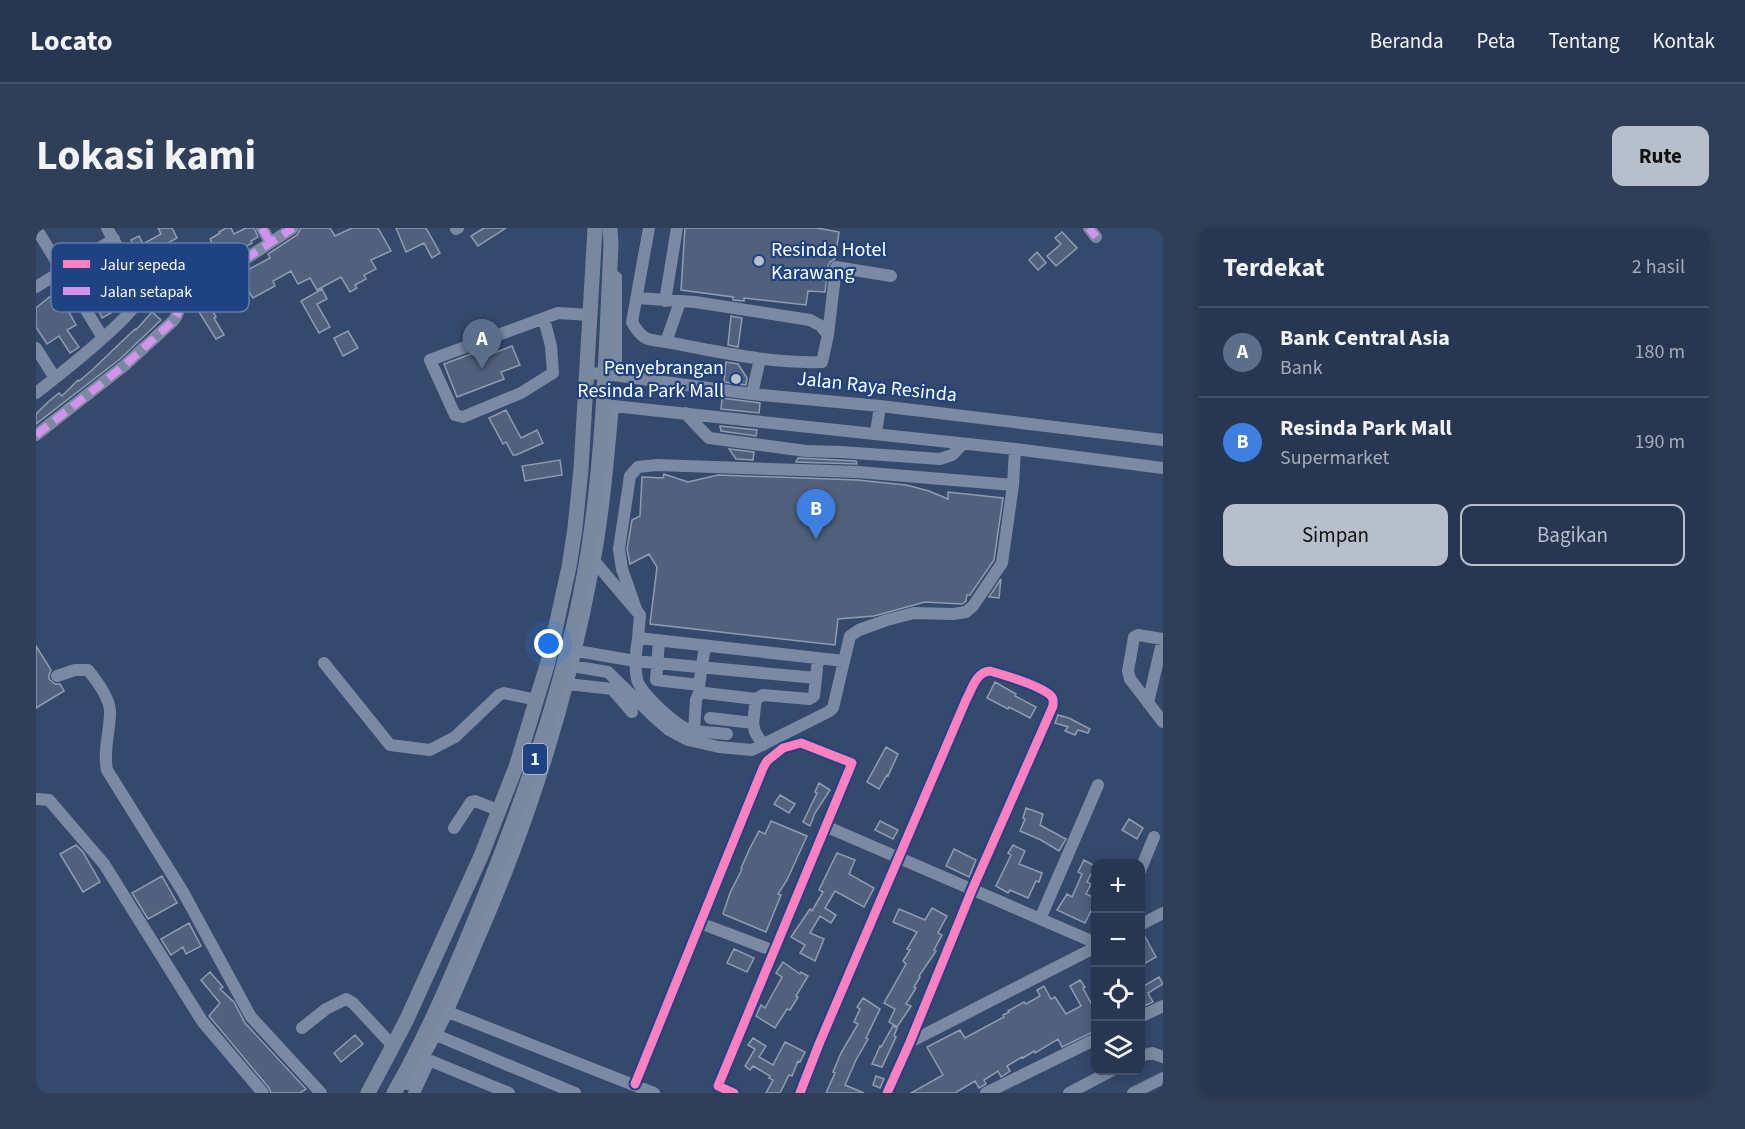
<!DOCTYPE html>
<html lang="id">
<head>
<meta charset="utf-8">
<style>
	:root { --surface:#283751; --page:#303f58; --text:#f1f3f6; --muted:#a5acb7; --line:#445168; --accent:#b8bfcc }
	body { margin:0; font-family:"Source Sans 3",sans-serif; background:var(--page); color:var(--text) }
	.controls { position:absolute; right:18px; bottom:18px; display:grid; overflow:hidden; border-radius:12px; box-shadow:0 3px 15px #0003 }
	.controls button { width:54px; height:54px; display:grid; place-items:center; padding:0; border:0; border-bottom:2px solid var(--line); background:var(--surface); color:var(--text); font:30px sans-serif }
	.you { position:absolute; left:513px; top:416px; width:21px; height:21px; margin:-15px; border:4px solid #fff; border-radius:50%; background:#1a73e8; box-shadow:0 0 0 9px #1a73e833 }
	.badge { display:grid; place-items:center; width:39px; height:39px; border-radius:50%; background:var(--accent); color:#fff; font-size:20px; font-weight:700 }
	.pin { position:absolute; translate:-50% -50px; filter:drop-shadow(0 2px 3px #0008) }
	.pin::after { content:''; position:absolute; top:32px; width:21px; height:18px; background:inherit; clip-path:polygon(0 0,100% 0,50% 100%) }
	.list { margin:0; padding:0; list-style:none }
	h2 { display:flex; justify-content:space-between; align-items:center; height:78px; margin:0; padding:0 24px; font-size:26px }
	h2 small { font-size:20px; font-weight:400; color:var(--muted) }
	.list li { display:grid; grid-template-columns:39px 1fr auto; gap:18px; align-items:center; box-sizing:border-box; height:90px; padding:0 24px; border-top:2px solid var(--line) }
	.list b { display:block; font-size:22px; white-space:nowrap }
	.list p { margin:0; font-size:20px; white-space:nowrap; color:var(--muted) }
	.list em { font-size:20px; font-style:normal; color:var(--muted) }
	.actions { display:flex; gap:12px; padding:18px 24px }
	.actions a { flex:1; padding:14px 0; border:2px solid var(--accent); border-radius:12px; text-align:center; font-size:21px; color:var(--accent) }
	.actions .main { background:var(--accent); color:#111 }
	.icon { flex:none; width:33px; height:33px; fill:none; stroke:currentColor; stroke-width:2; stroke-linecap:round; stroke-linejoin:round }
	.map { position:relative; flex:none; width:1127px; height:865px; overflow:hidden; border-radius:12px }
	header { display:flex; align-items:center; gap:36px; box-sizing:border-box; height:84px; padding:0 30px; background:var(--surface); border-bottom:2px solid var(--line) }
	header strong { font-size:28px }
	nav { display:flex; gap:33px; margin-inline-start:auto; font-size:21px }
	.intro { display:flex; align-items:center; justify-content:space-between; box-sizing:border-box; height:144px; padding:0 36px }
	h1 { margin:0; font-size:42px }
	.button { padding:15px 27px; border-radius:12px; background:var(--accent); color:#111; font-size:21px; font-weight:700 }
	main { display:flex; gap:36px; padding:0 36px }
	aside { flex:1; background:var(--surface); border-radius:12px; box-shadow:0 3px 15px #0003 }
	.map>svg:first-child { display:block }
	.building { fill:#51617d; stroke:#8f9cb0; stroke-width:1.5 }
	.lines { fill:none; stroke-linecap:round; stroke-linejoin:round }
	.minor { stroke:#7b8aa2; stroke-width:12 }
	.major { stroke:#7a889f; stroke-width:15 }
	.quiet { stroke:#d193ec; stroke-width:8; stroke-dasharray:15 8; stroke-linecap:butt }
	.cycleway-casing { stroke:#1f4283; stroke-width:13 }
	.cycleway { stroke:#ff80c0; stroke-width:9 }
	.poi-dot { fill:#b8bfcc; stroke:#1f4283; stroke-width:2 }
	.labels { text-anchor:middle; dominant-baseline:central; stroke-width:4.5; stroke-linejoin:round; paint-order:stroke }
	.shield { fill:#1f4283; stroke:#bcc6da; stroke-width:1.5 }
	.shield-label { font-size:18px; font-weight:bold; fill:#fff }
	.poi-label { font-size:20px; fill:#fff; stroke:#1f4283; text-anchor:start }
	.street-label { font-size:20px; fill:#fff; stroke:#1f4283 }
	.key { fill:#1f4283; stroke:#627ba8; stroke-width:1.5 }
	.key-label { font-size:16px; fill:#fff }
</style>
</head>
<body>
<header>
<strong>Locato</strong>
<nav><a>Beranda</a><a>Peta</a><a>Tentang</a><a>Kontak</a></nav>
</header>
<div class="intro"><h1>Lokasi kami</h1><a class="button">Rute</a></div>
<main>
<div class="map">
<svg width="1127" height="865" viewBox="0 0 1127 865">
	<rect width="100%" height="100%" fill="#35496c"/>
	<path class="building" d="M122,0H136L141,10L112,26L114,29L106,33L95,12L103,8L107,16L125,6Z
		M190,0H195L198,6L210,0H218L222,9L215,13L216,15L194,27L196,30L146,60L140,65L127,37L145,27L143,24L155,17L159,25L176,15L174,11L184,5L183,4Z
		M265,0H294L299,8L316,0H342L355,23L335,32L340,41L328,47L330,51L319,57L321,60L314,64L305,49L281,62L274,50L262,56L255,43L237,53L239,58L217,70L213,64L200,71L198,67L183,75L176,61L204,44V46L234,30L232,26L261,7Z
		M360,0H390L404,25L396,30L388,15L370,24Z
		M448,0H470L442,18L435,8Z
		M649,0H781L803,4L799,31L794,34L792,38L789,64L772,63L770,77L708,70V73L697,72V69L645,62Z
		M1026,4L1041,20L1020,38L1011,28L1025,16L1019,10Z
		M1001,24L1010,35L1002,42L993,32Z
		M75,29L87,54L66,67L75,85L66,90L62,81L60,82L41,50Z
		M286,61L291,71L281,76L294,99L283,105L265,73Z
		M22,62L30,71L27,73L40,97L31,102L43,119L34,125L23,108L11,116L0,99V80Z
		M174,77L180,89L178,90L188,107L180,111L163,84Z
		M116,84L125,92L84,131L0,196V186L12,174L23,165L26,168L42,152L43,153L55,143L99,101L100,102Z
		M695,88L706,90L702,119L692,117Z
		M312,103L322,120L307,128L298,110Z
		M456,118L458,125L476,118L484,137L465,144L468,151L421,169L408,136Z
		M690,134L702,136L711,150L710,157L688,154Z
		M686,170L724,175L723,185L685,181Z
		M470,182L485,210L501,202L507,215L480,227H477L470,214L467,216L453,190Z
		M684,198L721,202L720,208L685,203Z
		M693,221L718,224L717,232L700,231Z
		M762,230L820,233L821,236L760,234Z
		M524,232L526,247L489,253L486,238Z
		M628,246L652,254L682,247L822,252L870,257L893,263L912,271V264L967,270L958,332L934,367H931L930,373L926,376L889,374L838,388L802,391L799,417L614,396L621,339L613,326L594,336L591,321L596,292L604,288L606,249L627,250Z
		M965,351L963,370L953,369Z
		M0,418L15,442L13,447V451L19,456H24L28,463L0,480Z
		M959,454L980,466L979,468L1000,479L994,490L973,479L972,481L951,470Z
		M1022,487L1033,490L1054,501L1052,505L1042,502L1039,507L1029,503L1032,499L1019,495Z
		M850,519L862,526L852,548L851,547L843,561L831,554Z
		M783,555L794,562L779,585L774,598L767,594L781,565L779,564Z
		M744,567L759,576L753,585L738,576Z
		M990,580L1007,586L1004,597L1030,611L1023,623L1005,612L984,603L989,591L987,590Z
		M1093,591L1107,600L1101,611L1086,602Z
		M735,593L771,608L751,652L742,666L745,667L730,704L687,686L694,665L706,641L705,640L713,622L723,603L729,606Z
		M844,593L862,602L857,611L839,602Z
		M40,617L47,624L64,654L47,664L24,626Z
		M977,617L989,623L983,636L1006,645L1003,654L1000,653L992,670L974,662L972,665L960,658L975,627L972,625Z
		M918,621L940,632L933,649L910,638Z
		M801,625L819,632L813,646L838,660L828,679L799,663L789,680L800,687L795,695L784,688L774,705L788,711L779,733L764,725L769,717L755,709L774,681L776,683L787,664L783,662Z
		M1048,632L1059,638L1051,654L1055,656L1050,666L1059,670V680L1057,679L1049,695L1021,682L1031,666L1036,669L1046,646L1042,644Z
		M126,648L141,675L112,691L96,665Z
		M896,680L911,688L902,705L906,707L898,722L900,723L883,748L884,749L878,759L880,760L870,776L875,778L861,799L853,794L859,781L848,775L870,736L867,733L874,722L871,721L881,704L857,694L863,681L889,692Z
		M153,695L165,718L150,726L147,719L135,727L125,711Z
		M1104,705H1107L1120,729L1104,738Z
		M698,721L718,730L711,744L691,735Z
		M747,734L764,746L765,744L772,748L760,768L762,769L754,782L751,781L739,800L720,788L725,777L729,780L746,749L740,745Z
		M174,744L187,759L184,761L198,774L209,795L270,861L264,865H235L233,860L173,788L184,775L165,752Z
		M1123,749L1127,756L1112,765L1117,774L1104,780V752L1108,758Z
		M1044,752L1049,759L1047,760L1055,775L1056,774L1059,779V803L1026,819L1022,811L999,825L998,823L987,830L986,829L971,838L974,843L965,849L962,843L948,852L950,856L943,860L939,853L919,865H875L907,847L891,819L924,802L929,810L968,789L967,787L973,784L972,783L988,774L990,776L1004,768L1001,762L1008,758L1015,771L1019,769L1030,786L1045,778L1034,758Z
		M827,770L844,781L830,810L832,811L820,832L809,857L828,865H790L799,845L797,844L805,825L822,796L818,794L824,781L821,779Z
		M857,798L861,800L858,808L860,809L846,839L836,836L844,818L845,819Z
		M319,807L327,816L305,834L298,825Z
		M717,810L730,818L723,829L737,837L749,814L769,824L764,834L762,833L756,848L753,847L744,865H730L737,852L733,850L734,848L717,838L714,842L709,838L719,821L712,817Z
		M840,848L848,851L844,860L837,857Z"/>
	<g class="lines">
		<path class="minor" d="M0,0L67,110
			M226,0L234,14
			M613,0L596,94C606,112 611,112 630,114
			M1053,0L1060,9
			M420,1L422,0
			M0,59L78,11
			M601,70L659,74L774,92L785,98L792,107
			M629,73L641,0
			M644,74L630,114C681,123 733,136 786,134L792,107L800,39L855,48
			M508,91L515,118L517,145L485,165L427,189L419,187L394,132L522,85L554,87
			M0,120L19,150
			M550,145L570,146L716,166L844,178L1127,212
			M580,147V49
			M0,165C18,151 103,85 105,67C105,64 104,61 103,57L71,0
			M716,166L724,131
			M649,185L673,210L770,223L805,224L904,231L916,227L927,216
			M840,205L844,178
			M0,207L89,137L137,93C145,85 141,75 150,67L200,37L257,0
			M977,257L979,221
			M559,334L604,387L602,410L808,433L814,408L823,402L851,392L878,385L917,386L930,384L937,378L966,335L977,257L822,244L621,237L602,239L594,248L583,321L586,341L600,381
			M602,410C600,424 598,437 601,451C604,465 637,494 649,500C662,505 678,504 691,506
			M1127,411L1102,407L1098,409L1092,443L1094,451L1127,494
			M623,413L620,452L663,457L664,463L669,465L720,471L727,467L773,471L778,468L780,450
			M541,423L599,433L780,450L782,430
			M288,435L354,517L394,522L419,509L463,467L468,465L501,472
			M536,438L572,444L619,490L633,502L652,512L683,519L716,522L792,484L797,480L808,433
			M21,448L39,442H52C61,453 74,470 74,484C74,504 67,522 71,542L147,664L215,789L285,865
			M532,456L576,461L596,484
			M663,457L669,418
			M1112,475L1125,419
			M674,490L717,495L720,471
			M717,495L719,504L727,517
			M658,502L660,472L664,463
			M0,571L13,572L68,636L166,793L227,865
			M789,598L1060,715
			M418,600L435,574L439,573L464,583
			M1104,643L1118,609
			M1004,691L1062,557
			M664,695L738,723
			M1104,697L1127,685
			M412,784L618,865
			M1104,789L1127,778
			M266,800L290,781L310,771L317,775L357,818
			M400,807L539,865
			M874,814L1060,719
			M1104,828L1116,825L1127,829
			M371,856C385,832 400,809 411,784C424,757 435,728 447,701C498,583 535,462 558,336C568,284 572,230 577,178L979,221L1127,240
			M599,856L727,540L731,533L747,520L765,515L816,535L682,858L698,865
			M378,865L392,835L395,833L473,865
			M764,865L783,816L930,472C936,461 940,444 954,443C968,447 1008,459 1016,469C1018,472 1017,474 1017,478L936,662L874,814L851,865
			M950,865L1060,811
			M1033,865L1077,842
			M1097,865L1127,850"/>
		<path class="major" d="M332,865L370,793L445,628L480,539L512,434L533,339L539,300L545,241L559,0
			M358,865C394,802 422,734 449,667C493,557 533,443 552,325C568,223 570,120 575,17L574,0"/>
		<path class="quiet" d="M226,0L234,14
			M1053,0L1060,9
			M0,207L89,137L137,93C145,85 141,75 150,67L200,37L257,0"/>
		<defs>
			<path id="cycleway" d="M599,856L727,540L731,533L747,520L765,515L816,535L682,858L698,865
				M764,865L783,816L930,472C936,461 940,444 954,443C968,447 1008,459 1016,469C1018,472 1017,474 1017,478L936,662L874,814L851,865"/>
		</defs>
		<use href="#cycleway" class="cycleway-casing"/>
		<use href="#cycleway" class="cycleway"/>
	</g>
	<g class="poi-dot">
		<circle cx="723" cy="33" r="6"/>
		<circle cx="700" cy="151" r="6"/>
	</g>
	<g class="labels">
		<rect class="shield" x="487" y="516" width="24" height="30" rx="4.5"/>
		<g class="shield-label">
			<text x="499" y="531">1</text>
		</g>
		<g class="poi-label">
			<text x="735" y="22">Resinda Hotel<tspan x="735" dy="23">Karawang</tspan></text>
			<text x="688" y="140" text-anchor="end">Penyebrangan<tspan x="688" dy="23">Resinda Park Mall</tspan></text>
		</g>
		<g class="street-label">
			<text transform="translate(841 159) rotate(6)">Jalan Raya Resinda</text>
		</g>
	</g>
	<rect x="15" y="15" width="198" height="69" rx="9" class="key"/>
	<rect x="27" y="32" width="27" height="8" fill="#ff80c0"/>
	<rect x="27" y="59" width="27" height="8" fill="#d193ec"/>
	<g class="key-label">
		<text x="64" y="42">Jalur sepeda</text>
		<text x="64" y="69">Jalan setapak</text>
	</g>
</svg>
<div class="controls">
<button>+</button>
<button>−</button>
<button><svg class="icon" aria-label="locate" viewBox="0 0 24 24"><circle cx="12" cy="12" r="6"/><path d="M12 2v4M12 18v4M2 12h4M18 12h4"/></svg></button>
<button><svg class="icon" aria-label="layers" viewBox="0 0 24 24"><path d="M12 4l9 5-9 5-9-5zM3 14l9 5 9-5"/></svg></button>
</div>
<div class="you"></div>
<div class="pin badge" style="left:446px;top:141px;background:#5c6f8a">A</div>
<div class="pin badge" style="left:780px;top:311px;background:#3f7fe0">B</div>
</div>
<aside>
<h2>Terdekat<small>2 hasil</small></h2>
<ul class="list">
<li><span class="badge" style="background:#5c6f8a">A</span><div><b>Bank Central Asia</b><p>Bank</p></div><em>180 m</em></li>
<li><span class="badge" style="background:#3f7fe0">B</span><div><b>Resinda Park Mall</b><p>Supermarket</p></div><em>190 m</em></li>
</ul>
<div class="actions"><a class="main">Simpan</a><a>Bagikan</a></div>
</aside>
</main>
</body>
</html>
